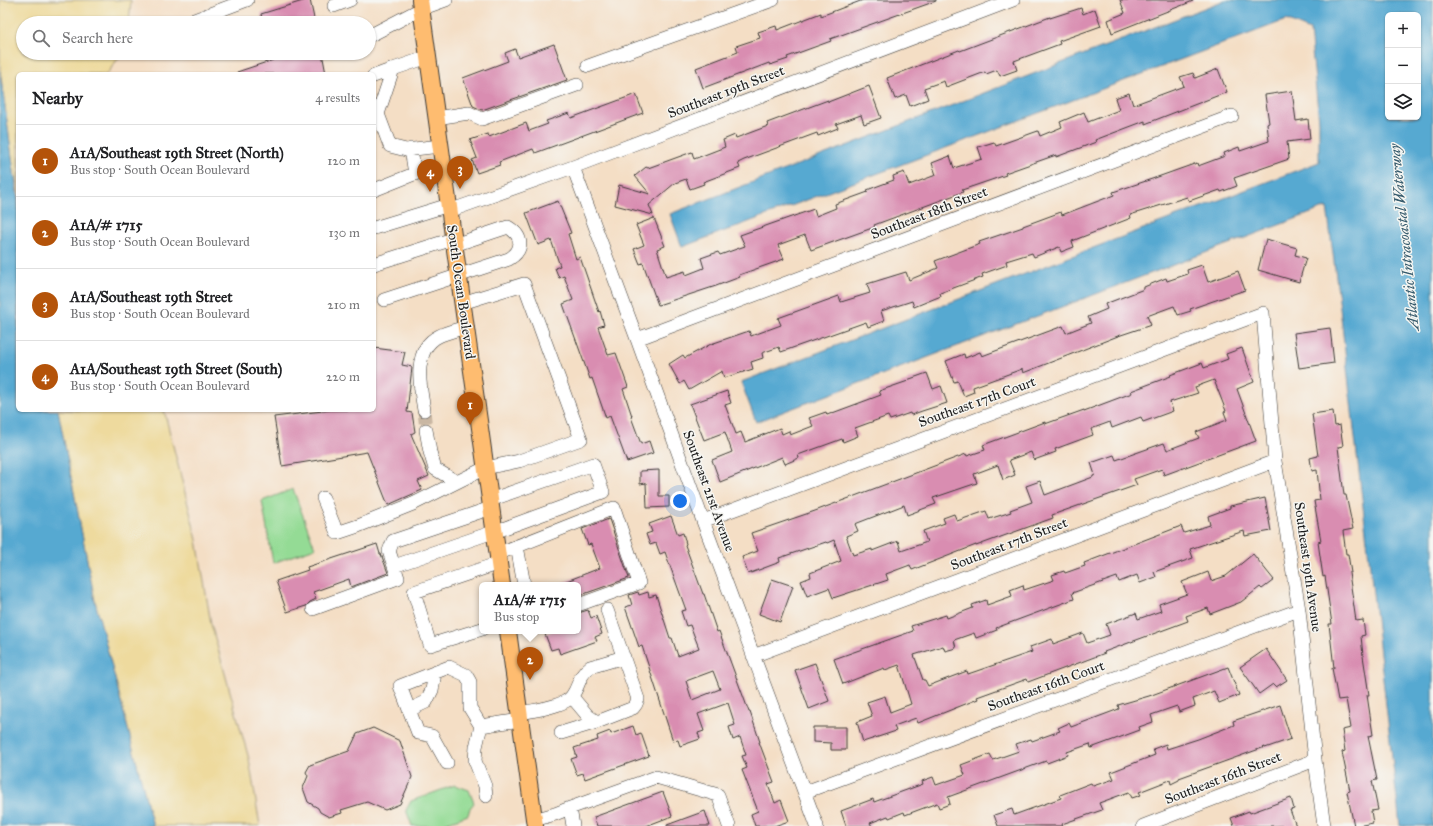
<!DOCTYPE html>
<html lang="en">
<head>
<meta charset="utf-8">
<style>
	:root { --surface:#fff; --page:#f2f2f2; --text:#202124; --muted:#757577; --line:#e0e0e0; --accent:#b45309 }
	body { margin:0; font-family:"IM FELL Great Primer",serif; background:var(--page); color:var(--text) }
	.controls { position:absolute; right:12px; top:12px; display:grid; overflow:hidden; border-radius:6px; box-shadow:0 1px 3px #0004 }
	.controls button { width:36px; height:36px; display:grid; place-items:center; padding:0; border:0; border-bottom:1px solid var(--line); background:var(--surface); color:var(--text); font:20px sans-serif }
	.you { position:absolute; left:680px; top:501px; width:14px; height:14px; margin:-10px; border:3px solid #fff; border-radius:50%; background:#1a73e8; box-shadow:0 0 0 6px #1a73e833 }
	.badge { display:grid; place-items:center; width:26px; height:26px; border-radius:50%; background:var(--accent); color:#fff; font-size:13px; font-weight:700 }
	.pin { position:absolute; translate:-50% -33px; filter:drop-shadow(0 1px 2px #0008) }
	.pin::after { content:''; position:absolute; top:21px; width:14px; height:12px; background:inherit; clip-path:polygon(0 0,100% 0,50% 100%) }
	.popup { position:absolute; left:479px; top:582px; width:102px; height:52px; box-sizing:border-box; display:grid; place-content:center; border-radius:6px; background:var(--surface); filter:drop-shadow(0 1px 3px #0005); font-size:13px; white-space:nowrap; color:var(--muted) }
	.popup b { font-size:15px; color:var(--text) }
	.popup::after { content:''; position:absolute; left:50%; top:100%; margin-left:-8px; border:8px solid transparent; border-top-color:var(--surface) }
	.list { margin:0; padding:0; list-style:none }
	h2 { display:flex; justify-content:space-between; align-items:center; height:52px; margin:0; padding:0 16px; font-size:17px }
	h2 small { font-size:13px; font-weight:400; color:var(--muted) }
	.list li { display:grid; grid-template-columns:26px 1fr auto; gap:12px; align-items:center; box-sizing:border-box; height:72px; padding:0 16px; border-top:1px solid var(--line) }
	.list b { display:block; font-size:15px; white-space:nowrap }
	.list p { margin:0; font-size:13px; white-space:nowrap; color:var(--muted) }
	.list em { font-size:13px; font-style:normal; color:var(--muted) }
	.icon { flex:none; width:22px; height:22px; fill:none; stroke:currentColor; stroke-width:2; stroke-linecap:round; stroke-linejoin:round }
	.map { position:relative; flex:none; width:1433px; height:826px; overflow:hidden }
	.search { position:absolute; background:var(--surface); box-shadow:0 1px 3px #0004; left:16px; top:16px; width:360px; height:44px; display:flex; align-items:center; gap:10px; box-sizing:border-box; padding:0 14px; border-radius:22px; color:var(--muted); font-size:15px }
	.panel { position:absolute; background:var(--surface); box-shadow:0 1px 3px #0004; left:16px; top:72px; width:360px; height:340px; border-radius:6px }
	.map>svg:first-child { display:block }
	.green { fill:#94db95; stroke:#587c58 }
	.sand { fill:#eeda9e; stroke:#857b5d }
	.water { fill:#56a9d1; stroke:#396276; fill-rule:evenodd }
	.building { fill:#d98db1; fill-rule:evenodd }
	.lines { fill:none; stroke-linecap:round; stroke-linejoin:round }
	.minor-tunnel { stroke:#c9b7a3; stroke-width:13; stroke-dasharray:13 6; stroke-linecap:butt }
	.minor-casing { stroke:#3c3935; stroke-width:14 }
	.major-casing { stroke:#3c3935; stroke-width:18 }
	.minor { stroke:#fff; stroke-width:13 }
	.major { stroke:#febc70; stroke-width:16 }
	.labels { text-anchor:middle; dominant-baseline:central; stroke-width:3; stroke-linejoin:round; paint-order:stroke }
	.street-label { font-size:14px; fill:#1c1c1c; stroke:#f6f6f2 }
	.water-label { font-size:15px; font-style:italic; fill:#365b6d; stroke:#f6f6f2 }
</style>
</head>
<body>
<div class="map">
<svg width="1433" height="826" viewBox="0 0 1433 826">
	<rect width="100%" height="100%" fill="#f6f6f2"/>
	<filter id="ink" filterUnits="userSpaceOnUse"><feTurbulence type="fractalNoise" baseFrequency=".025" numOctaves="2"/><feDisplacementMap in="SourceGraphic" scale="8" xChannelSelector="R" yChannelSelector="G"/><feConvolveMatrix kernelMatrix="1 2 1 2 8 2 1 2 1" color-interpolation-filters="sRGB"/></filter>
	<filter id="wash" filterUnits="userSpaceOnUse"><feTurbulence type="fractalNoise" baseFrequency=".012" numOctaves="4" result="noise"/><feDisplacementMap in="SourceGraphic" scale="16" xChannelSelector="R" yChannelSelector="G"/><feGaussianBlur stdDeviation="0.9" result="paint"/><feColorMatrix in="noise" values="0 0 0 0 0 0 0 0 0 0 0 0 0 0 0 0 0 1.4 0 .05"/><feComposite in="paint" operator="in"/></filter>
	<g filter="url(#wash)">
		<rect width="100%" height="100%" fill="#f4dec5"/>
		<path class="green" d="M293,489L315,548L273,563L262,501Z
			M455,785L469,790L474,803L470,808L468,815L437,826H412L406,810L411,801Z"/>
		<path class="sand" d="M0,0H131L129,23H23V53H122L107,74H18V200L0,71Z
			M58,410H164L197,540L211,624L249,759L260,826H153L95,601Z"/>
		<path class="water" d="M1225,0H1433V826H1400L1340,308L1327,207L756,422L741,382L1319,162V121L1310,30L1286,20L682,247L670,214ZM1388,15H1418V117H1388Z
			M0,71L18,200V410H58L95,601L153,826H0Z"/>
		<g id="blocks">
			<path class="building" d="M306,0H310L315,23H263L261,14Z
				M863,0H936V1L830,39L831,41L787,57L788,59L770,65L769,63L703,88L696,68L738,52L736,46L760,38L758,32L776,26L777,30L821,13V16Z
				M1120,0H1193V1L1112,33L1108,20L1125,13Z
				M1081,8L1083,14L1095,9L1101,26L1059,41L1060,44L1014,61L1017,70L1000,76L997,70L986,74L985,72L946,87L944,81L924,88L928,99L910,106L906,95L895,99L887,78L959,50L960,51L1050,17V18Z
				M554,44L567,80L482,110L473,106L463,78L508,61L505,53L515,49L518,57Z
				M271,53H322L326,74H237V72L273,60Z
				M1218,69L1227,92L1145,124V121L1095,140L1096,142L1056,157V155L1005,173L1006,175L962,190L963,192L874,225L875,227L811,250L805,235L778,245L784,259L739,275L740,277L716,286L658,305L643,263L640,264L634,249L644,245L636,225L654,218L665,246L657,249L666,277L685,271L686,275L704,268L701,258L718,252L720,255L745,246L740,235L814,209L816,216L836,208L835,204L868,192L867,190L894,180L893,176L904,172L909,185L936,175L932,163L950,156L954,168L982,159L978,147L994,142L996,146L1038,131L1040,136L1062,127L1060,122L1084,112L1088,122L1119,110L1115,98L1129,93L1133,105L1184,86L1180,77L1193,73L1195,78Z
				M869,86L881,118L864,124L861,115L836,124L838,128L818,136L817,133L744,160L738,163L740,168L703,182L704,184L690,189L686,179L675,183L649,205L653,215L615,205L619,185L650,194L635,176L646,167L648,168L692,152L694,159L725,147L723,140L735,135L736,138L768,126L767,123L828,100V102Z
				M1292,91L1296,121L1308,119L1310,139L1287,142L1289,159L1234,178L1237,186L1221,192L1220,190L1189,201L1187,197L1130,215L1131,218L1072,241L1074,247L1061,252L1059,247L1034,257L1032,253L1006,261L1007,265L982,274L983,277L940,293L941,296L914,307L912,301L881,311L884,321L868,327L866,322L781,352L779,347L762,353L763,358L751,362L753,369L724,378L722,371L689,390L684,381L680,384L669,364L683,355L685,358L711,344L749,331L751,336L781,325L778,318L839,296L841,302L870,293L867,284L906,272L909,280L938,268L935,261L980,244L979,242L1023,227V226L1061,212L1062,215L1114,195L1113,192L1152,179L1197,163L1198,166L1225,156L1224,153L1239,147L1240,151L1269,141L1267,124L1269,123L1265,95Z
				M636,94L643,113L535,153L533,149L499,162L500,165L477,173L472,160L477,158L470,140L488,134L489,137L526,123L529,131L548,124L546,121L569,113L571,118Z
				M558,201L571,233L568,234L576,259L580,257L599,312L600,311L604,325L598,327L608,355L616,353L628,387L623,389L632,416L631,417L641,444L649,441L653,453L627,462L610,416L606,418L592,378L590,379L563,304L573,300L564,276L559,278L555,268L560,266L551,240L538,245L526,213Z
				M1266,239L1297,248L1295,255L1306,258L1299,282L1258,270Z
				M1202,265L1208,282L1238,271L1245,290L1190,309L1191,311L1178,315L1174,306L1147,316L1151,325L1118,336L1023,373L1022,369L973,387L974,392L964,396L958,381L954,382L946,361L964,354L965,358L980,352L982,356L1063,326L1066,333L1091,323L1088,317L1107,309L1105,304L1144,289V287L1166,278L1167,281L1188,274L1187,270Z
				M1330,328L1334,363L1299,368L1294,333Z
				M374,348L405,352L402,365L412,367L407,412L412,413L415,432L411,434L429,476L418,481L422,490L388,505L367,452L282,466L274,417L331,410H374Z
				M1242,348L1254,382L1237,389L1256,441L1164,475L1162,469L1134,479L1137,485L1052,515L1053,518L976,546V545L912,570L910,565L886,574L888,580L833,598L829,588L807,596L801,581L811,577L810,573L841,561L834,540L827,543L826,542L779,558L780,562L748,574L742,557L758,551L751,533L815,511L966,454L967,456L985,450L983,445L1045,422V424L1084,410V411L1132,393L1131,391L1171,376L1170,375L1202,363L1204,368L1228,359L1226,354ZM1214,380L1226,411L1224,412L1227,420L1196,432L1199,438L1167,450L1164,443L1116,460L1114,455L1091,463L1095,475L1093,476V477L1045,495L1040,481L1026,486L1032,502L1010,510L1011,512L989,519L986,511L957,521L954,514L943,518L945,523L923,531L927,542L901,551L898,541L872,551V549L853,555L846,536L858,531L855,524L904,505L907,515L936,504L933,498L977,483L974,474L998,465L1003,480L1015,475L1009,460L1031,452L1034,460L1056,452L1055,449L1093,435L1091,429L1110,422L1112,428L1141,417L1143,422L1173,411L1170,402L1198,393L1195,387Z
				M927,373L933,389L941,386L947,403L922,411L911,415L910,413L890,420L888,416L855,428L858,436L843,442L842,439L798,455L799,458L785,464L782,457L720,482L712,460L732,452L725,432L704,440L690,404L727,391L731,403L725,405L736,434L741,432L745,442L780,428L782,434L789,431L790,435L813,426L809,418L826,412L827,415L881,395L879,391L908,381L907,380Z
				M1333,411L1335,426L1340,425L1343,446L1338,447L1344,495H1346L1353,529L1343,531L1346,554H1348L1351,573H1349L1356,621L1363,620L1365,635L1361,636L1363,656L1369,695H1367L1373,735L1368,736L1377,780L1372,781L1378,810L1371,811L1373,823L1357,826H1354L1347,792L1350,791L1342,752L1345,751L1342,730L1351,728L1346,699L1338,700L1332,668H1334L1329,624H1332L1325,576L1323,577L1318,542L1321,541L1314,501L1320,500L1317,470L1312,471L1310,458L1318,456L1312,414Z
				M659,470V496H669V507L647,508L646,483L640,484V471Z
				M1265,498L1271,531L1245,536L1244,531L1190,549L1193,558L1154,572L1156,577L1140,583L1137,575L1119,582L1117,577L1072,593L1074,599L996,628L997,630L976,638L974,633L954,640L956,648L945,651L943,646L914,655L923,680H925L928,686L967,671L968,674L1032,652L1030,647L1052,639L1053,644L1083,633L1087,643L1110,635L1106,624L1136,613L1138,619L1161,611L1159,604L1187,594L1182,582L1208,572L1211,581L1226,576L1253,554L1274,580L1262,589L1260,587L1241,602L1210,614L1208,608L1186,616L1188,621L1104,652L1105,653L1028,682L1027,679L977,697L978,699L918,723L916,718L894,726L896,731L863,742L857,722L872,716L867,702L885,696L890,712L911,704L899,665L885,670L884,668L843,684L834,659L913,631L911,626L946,615L947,618L973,608L972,605L986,600L987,605L1012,596L1010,590L1023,585L1024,590L1054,580L1052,575L1064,571L1065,573L1085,566L1084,563L1181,526L1184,533L1210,525L1208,516L1230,508V506Z
				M671,516L678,535L683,533L686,544L685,545L703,594H704L717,632L719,631L749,712H750L760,742H759L774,782L768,784L775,803L781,800L789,821L774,826H755L751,814L758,811L742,770L747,768L742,756L746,755L740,737L733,740L729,727L735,725L728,703L698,714L704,731L698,733L700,739L680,746L678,740L673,741L642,646L639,647L630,621L625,607L632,605L629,595L638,592L639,595L648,592L649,597L656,595L670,638H672L678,656L699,648L690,625L686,626L681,611L686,610L665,552L660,554L656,543L650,545L646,534L652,532L649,524ZM713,671L720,689L692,700L686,681Z
				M609,519L629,578L578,596V585H559V584L600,568L591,544L588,545L582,529Z
				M377,544L380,554H381L388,573L351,587L349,579L313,592L316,599L310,602L306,606L287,612L276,581L308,570L307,567Z
				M772,579L793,586L780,622L759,614Z
				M588,610L591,618L596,616L602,634L595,637L597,641L560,654L558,648L551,650L545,634L553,631H578V613Z
				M1266,649L1287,680L1276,687L1273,684L1259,694L1240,667Z
				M815,663L829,701L809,709L795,670Z
				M1228,667L1239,695L1219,703L1214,691L1193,699L1195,706L1179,712L1177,706L1151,715L1153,722L1139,727L1140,730L1091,748L1090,744L1067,752L1068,755L1047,763L1046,761L948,797L950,804L939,808L937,803L905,815L904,812L889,818L888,816L870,823L872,826H846L841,811L873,799L874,802L923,784L922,781L933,777L936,785L965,775L961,765L990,754L993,760L1019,751L1016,744L1031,739L1032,741L1060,731L1058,728L1069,723L1071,727L1119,709L1118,705L1149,696Z
				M1280,705L1291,739L1265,748V747L1179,778V780L1171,784L1170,780L1139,792L1141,795L1132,798L1129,792L1099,803L1102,810L1062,824L1063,826H998L994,815L1012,809L1014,815L1061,798L1060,795L1091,783L1093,786L1114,779L1111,772L1155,755L1153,749L1166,744L1167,749L1198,739L1234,725L1233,721Z
				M633,726L636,735L641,733L649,756L585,779L583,773L577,775L571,759L577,757L574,748L598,740L597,736L610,731L611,734Z
				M813,727H846V750H831V743L813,742Z
				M373,728L400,741L412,777L400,804L385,810L367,802L341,810L342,813L329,817L320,812L318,808L308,802L303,788L308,776L306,772L310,765L349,751L357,734Z
				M663,792L672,816L646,826H597L594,817Z
				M1291,798L1294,809L1290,810L1296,826H1234L1231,818L1249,811L1250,813Z
				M705,811L710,826H667V825Z"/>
		</g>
	</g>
	<g filter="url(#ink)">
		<use href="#blocks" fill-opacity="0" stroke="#3c3935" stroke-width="1"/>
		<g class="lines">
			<path class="minor-tunnel" d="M424,410L426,430"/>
			<defs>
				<path id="minor" d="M334,6L350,0
					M186,23L247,0
					M369,36L421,9L446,0
					M428,57L393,69L378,114L390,146L406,150L440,146
					M588,66L773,0
					M374,76L393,69
					M436,118L469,113L482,119L577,85
					M411,149L415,174
					M573,167L637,339L703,521L817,826
					M374,190L419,172L443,166
					M449,211L573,167L1013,0
					M374,228L449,205
					M374,264L453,239
					M384,300L509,259C524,250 523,236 508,227L454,245
					M637,339L1232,116
					M424,410C420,387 412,349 439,336C447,332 457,330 466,327
					M426,430L430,452L435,469L457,482
					M323,498L337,533L358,526L413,504L485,468L519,461L581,439L524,284L462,303
					M490,500L593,464L603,492L505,528L394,566L389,551L393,541L491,508
					M703,521L1263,313L1275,461L1299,610L1315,760L1324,826
					M517,546L524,585
					M497,554L614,508L639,583L578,605
					M313,609L398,578L394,566
					M482,629L430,645L414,592L499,563
					M753,656L1275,461
					M572,697L588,716L597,722
					M409,710L426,702L432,690L435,673
					M519,713C532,711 565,706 572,696C580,685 578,676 590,667L624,657
					M481,726L476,747L475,761L485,786L486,796
					M561,733L597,722L633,708L636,704L638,699L607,610
					M447,763L432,736L418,733L400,686L449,667L466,675L470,682V708L481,726L520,720
					M805,792L1299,610
					M570,808L573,826
					M534,820L555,814L570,808L656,777L718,795L729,826
					M1143,826L1315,760"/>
				<path id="major" d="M420,0L502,585
					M508,631L535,826"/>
			</defs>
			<use href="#minor" class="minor-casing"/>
			<use href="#major" class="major-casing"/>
			<use href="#minor" class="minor"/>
			<use href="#major" class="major"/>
		</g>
	</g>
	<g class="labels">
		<g class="street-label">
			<text transform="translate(726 92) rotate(-21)">Southeast 19th Street</text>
			<text transform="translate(929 213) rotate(-21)">Southeast 18th Street</text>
			<text transform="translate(461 292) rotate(82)">South Ocean Boulevard</text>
			<text transform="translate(977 402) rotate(-20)">Southeast 17th Court</text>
			<text transform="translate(709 491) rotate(70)">Southeast 21st Avenue</text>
			<text transform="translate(1009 544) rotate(-21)">Southeast 17th Street</text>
			<text transform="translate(1308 567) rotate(82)">Southeast 19th Avenue</text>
			<text transform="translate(1046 686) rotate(-20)">Southeast 16th Court</text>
			<text transform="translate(1223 778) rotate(-21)">Southeast 16th Street</text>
		</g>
		<g class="water-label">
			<text transform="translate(1404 237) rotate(-96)">Atlantic Intracoastal Waterway</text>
		</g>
	</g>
</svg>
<div class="controls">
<button>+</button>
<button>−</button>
<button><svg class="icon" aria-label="layers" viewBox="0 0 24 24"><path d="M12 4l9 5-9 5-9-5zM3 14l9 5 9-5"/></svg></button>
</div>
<div class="you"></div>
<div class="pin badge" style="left:470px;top:425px">1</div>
<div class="pin badge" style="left:530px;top:680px">2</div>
<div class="popup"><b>A1A/# 1715</b>Bus stop</div>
<div class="pin badge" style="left:460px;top:189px">3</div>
<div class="pin badge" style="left:430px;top:192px">4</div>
<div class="search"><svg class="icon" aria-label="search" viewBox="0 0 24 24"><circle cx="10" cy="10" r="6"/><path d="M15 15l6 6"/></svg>Search here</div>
<section class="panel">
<h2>Nearby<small>4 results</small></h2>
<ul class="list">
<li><span class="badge">1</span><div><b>A1A/Southeast 19th Street (North)</b><p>Bus stop · South Ocean Boulevard</p></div><em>120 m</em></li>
<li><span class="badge">2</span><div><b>A1A/# 1715</b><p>Bus stop · South Ocean Boulevard</p></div><em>130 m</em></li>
<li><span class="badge">3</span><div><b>A1A/Southeast 19th Street</b><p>Bus stop · South Ocean Boulevard</p></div><em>210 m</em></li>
<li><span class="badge">4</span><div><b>A1A/Southeast 19th Street (South)</b><p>Bus stop · South Ocean Boulevard</p></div><em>220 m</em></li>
</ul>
</section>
</div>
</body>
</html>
